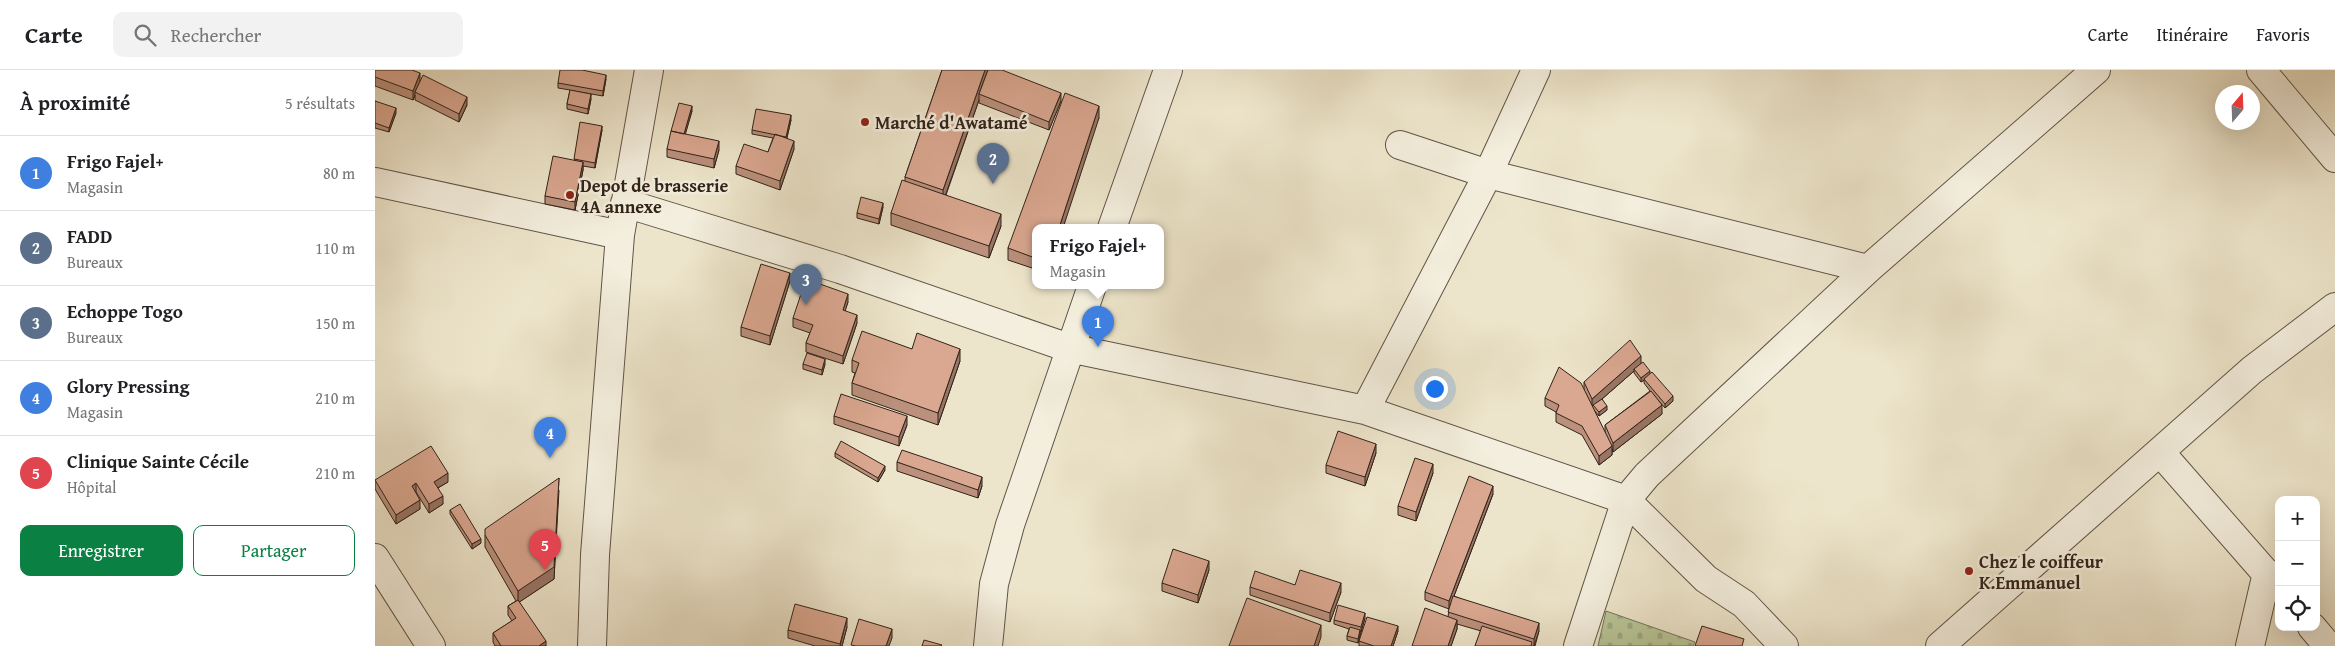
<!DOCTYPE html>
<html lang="fr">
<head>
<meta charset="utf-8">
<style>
	:root { --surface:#fff; --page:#f2f2f2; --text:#202124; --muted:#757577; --line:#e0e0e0; --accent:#0b8043 }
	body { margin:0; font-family:"Gentium Book Plus",serif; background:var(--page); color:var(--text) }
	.controls { position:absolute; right:15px; bottom:15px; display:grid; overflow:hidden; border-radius:10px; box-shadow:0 5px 20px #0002 }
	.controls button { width:45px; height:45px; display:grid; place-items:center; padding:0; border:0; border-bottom:1px solid var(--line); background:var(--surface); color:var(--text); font:25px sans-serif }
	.compass { position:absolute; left:1840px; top:15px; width:45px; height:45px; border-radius:50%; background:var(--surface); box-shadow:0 5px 20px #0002; rotate:19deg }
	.you { position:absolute; left:1059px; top:318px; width:18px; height:18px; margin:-12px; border:4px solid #fff; border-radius:50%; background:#1a73e8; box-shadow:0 0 0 8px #1a73e833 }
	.badge { display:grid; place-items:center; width:32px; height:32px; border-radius:50%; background:var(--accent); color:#fff; font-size:16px; font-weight:700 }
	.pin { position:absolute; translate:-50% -41px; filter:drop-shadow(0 1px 2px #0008) }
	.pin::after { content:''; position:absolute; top:26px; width:18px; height:15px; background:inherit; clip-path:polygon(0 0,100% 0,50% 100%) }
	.popup { position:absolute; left:657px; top:154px; width:132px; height:65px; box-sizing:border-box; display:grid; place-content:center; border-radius:10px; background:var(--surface); filter:drop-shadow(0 1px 4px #0005); font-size:16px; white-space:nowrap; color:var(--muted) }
	.popup b { font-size:19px; color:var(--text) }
	.popup::after { content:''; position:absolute; left:50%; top:100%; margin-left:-10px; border:10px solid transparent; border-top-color:var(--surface) }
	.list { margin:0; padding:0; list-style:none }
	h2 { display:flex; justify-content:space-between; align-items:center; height:65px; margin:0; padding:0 20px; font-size:21px }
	h2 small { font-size:16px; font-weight:400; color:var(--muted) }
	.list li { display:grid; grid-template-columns:32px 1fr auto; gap:15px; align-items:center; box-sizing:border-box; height:75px; padding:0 20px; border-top:1px solid var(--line) }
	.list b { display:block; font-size:19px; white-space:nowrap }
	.list p { margin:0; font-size:16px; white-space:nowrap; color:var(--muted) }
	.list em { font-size:16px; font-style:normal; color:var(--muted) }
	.actions { display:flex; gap:10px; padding:15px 20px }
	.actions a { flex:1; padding:11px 0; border:1px solid var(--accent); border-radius:10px; text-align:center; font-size:18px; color:var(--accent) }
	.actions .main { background:var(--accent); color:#fff }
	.icon { flex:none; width:28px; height:28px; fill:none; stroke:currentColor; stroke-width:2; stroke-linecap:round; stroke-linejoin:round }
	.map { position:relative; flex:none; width:1960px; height:576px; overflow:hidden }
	header { display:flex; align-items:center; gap:30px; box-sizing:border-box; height:70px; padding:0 25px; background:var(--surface); border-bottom:1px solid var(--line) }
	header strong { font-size:24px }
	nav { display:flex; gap:28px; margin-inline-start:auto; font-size:18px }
	.search { width:350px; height:45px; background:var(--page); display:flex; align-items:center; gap:12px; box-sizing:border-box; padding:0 18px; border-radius:10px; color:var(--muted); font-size:19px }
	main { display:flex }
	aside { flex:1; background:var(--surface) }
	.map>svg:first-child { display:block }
	.cemetery { fill:url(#cemetery-stones); stroke:#747458 }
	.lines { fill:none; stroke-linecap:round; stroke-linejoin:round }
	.minor-casing { stroke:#605446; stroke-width:30 }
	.minor { stroke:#f3eedd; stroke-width:28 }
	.wall { fill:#bb907c; stroke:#31231a; fill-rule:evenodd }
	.shaded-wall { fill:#997565; stroke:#31231a }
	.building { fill:#daa790; stroke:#31231a }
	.poi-dot { fill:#8f2418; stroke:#f3eedd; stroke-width:2 }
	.labels { text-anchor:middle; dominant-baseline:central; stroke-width:5; stroke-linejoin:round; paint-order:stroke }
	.poi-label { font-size:18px; font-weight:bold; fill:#31231a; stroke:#f3eedd; text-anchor:start }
</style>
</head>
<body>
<header>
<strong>Carte</strong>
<div class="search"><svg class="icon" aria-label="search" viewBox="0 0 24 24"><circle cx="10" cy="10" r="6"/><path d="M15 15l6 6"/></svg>Rechercher</div>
<nav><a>Carte</a><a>Itinéraire</a><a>Favoris</a></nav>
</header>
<main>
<aside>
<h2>À proximité<small>5 résultats</small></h2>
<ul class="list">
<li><span class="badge" style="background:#3f7fe0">1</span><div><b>Frigo Fajel+</b><p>Magasin</p></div><em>80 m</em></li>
<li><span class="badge" style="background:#5c6f8a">2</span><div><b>FADD</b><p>Bureaux</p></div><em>110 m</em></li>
<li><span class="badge" style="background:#5c6f8a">3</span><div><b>Echoppe Togo</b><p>Bureaux</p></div><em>150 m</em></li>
<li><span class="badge" style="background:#3f7fe0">4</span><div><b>Glory Pressing</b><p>Magasin</p></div><em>210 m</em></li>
<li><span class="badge" style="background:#e0444e">5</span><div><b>Clinique Sainte Cécile</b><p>Hôpital</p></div><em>210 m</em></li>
</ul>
<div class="actions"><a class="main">Enregistrer</a><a>Partager</a></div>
</aside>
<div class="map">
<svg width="1960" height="576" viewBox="0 0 1960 576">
	<defs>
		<pattern id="cemetery-stones" width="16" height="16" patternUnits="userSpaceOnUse" patternTransform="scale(1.25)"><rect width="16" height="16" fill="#b8c597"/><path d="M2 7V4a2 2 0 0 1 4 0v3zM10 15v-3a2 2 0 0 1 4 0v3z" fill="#9fa982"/></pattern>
	</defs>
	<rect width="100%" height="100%" fill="#ede5cb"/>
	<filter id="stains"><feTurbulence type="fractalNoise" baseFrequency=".004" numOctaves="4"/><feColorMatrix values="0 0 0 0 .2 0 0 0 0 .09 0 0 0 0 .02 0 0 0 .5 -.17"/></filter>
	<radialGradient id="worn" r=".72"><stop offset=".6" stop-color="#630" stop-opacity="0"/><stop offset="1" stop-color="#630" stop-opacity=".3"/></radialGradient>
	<path class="cemetery" d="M1231,541L1320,572L1318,576H1223Z"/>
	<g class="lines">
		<defs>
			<path id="minor" d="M1886,0L1960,88
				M1025,75L1113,104L1493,199
				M0,112L245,165
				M250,133L465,199L694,278L990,340L1251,430L1331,509L1369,534L1409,576
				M737,158L793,0
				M990,340L1113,104L1161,0
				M1785,382L1904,518
				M0,488L56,576
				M1937,557L1953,576
				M217,576L220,485L245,165L274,0
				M613,576L619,514L635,455L717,216
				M1203,576L1251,430L1272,405L1493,199L1721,0
				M1565,576L1877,300L1960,237
				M1875,576L1892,503"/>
		</defs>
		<use href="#minor" class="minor-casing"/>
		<use href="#minor" class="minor"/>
	</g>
	<path class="wall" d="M0,0L45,11L92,35L84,52L40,30V25L38,30L0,16Z
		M567,0L686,31L674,60L604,33V30L571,125L626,156L614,188L516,155V143L530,112V107Z
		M231,9L228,26L199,21L216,29L213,44L192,39V34L195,20L183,18V13Z
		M0,31L21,43L14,62L0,58Z
		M317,41L310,64L344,80L339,98L292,87V79Z
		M724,48L660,158V199L633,190V178Z
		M416,50L412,68L419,79L405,120L361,104V96L393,82L398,68L377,64V60Z
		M227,60L220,98L208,96V100L200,140L170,134V126L199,90Z
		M508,137L504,154L482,148V143Z
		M415,211L395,275L366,266V257Z
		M473,232L470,240L482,253L468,294L431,282V273L435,263L418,257V248Z
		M537,279L585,291L563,355L477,325V313L480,303L477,302V290Z
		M1266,293L1298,331L1290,338L1283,330L1287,344L1238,382L1237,379V385L1224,395L1207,365L1181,352V342L1170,336V328L1209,320V312ZM1259,301V303L1266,312L1269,310V313L1275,321L1230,355V363L1219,340L1224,346L1232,340L1227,329Z
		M428,294H450L447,305L428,299Z
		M459,346L532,355L524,376L459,354Z
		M460,383L510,400L503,412L460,387Z
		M1001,383L990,416L951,403V395Z
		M522,392L607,416L603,428L522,401Z
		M1058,403L1041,451L1023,445V436Z
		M0,410L73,412L63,418L68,434L54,443L41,422L45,439L21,454L0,419Z
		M184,420L179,509L144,532L171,576H120L118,572V563L137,551L133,545V536L141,531L110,477V465Z
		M1118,424L1079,526L1164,561L1160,576H1100L1106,561L1082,554V559L1076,576H1037L1073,547L1074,539L1050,530V522Z
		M75,440L106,473L97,479L75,444Z
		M834,500L823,533L787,521V513Z
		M920,515L966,522L955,552L875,525V517Z
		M990,548L983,573L972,570V566L974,559L959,554V550Z
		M472,557L467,576H440L413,568V560Z
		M1023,561L1018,576H984V571Z"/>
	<path class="shaded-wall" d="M610,0H613L604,24V30L568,132V120Z
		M45,3V12L40,22V25L38,30V21Z
		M231,5V9L228,26V21Z
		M686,23V31L674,60V52Z
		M216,24V29L213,44V39Z
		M92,27V35L84,52V44Z
		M317,36V41L309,69V64Z
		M724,36V48L688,158H684Z
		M21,38V43L14,62V58Z
		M416,45V50L411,71V67Z
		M227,56V60L220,98V93Z
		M344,71V80L339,98V89Z
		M419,71V79L405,120V111Z
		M208,92V100L200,140V132Z
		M508,133V137L504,154V149Z
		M626,144V156L614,188V176Z
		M415,203V211L395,275V266Z
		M473,224V232L468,248V240Z
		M482,245V253L468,294V286Z
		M585,279V291L563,355V343Z
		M1266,286V295L1259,299V301L1219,336L1218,335L1217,337V329Z
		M450,289V294L447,305V300Z
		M1275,301V306L1266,312V308Z
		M1298,326V331L1290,338V334Z
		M1287,335V344L1238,382V373Z
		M1232,336V340L1224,346V342Z
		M532,346V355L524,376V367Z
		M1001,374V383L990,416V407Z
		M1237,376V385L1224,395V386Z
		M1058,394V403L1041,451V442Z
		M510,396V400L503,412V408Z
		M73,403V412L59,420V412Z
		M607,407V416L603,428V420Z
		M184,408L179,509L143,533V521Z
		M41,413V422L37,425V416Z
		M1118,416V424L1074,539V531Z
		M68,426V434L54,443V434Z
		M45,430V439L21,454V445Z
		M106,469V473L97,479V474Z
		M834,491V500L823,533V525Z
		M966,513V522L955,552V543Z
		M990,543V548L986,562V557Z
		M472,548V557L467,576H465Z
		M1082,550V559L1076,576H1073Z
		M1164,553V561L1159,576V569Z
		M946,555V567L943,576H939Z
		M1023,556V561L1018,576H1016Z
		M517,559V568L514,576H511Z
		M985,560V565L983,573V569Z
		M171,571V576H164Z"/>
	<path class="building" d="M0,0H37L45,3L38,21L0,7Z
		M185,0H207L231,5L228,21L183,13Z
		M567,0H610L568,120L530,107Z
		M613,0H627L686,23L674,52L604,24Z
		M48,5L92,27L84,44L40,22Z
		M195,20L216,24L213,39L192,34Z
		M690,23L724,36L684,158H660V188L633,178Z
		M0,31L21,38L14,58L0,53Z
		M304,33L317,36L309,64L296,61Z
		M381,39L416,45L411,67L377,60Z
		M205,52L227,56L220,93L199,89Z
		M296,61L344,71L339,89L292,79Z
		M400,64L419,71L405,111L361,96L369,74L393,82Z
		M178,86L208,92L200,132L170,126Z
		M527,110L626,144L614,176L516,143Z
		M486,127L508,133L504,149L482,143Z
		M386,194L415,203L395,266L366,257Z
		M431,209L473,224L468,240L482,245L468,286L431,273L438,255L418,248Z
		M487,261L537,279L542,263L585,279L563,343L477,313L484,293L477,290Z
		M1255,270L1266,286L1217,329L1209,312Z
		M432,283L450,289L447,300L428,294Z
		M1268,292L1275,301L1266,308L1259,299Z
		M1184,297L1206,313L1237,376L1224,386L1207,356L1181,343L1184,335L1170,328Z
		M1277,302L1298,326L1290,334L1269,309Z
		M1276,321L1287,335L1238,373L1230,355Z
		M466,324L532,346L524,367L459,346Z
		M1227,329L1232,336L1224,342L1218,335Z
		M963,361L1001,374L990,407L951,395Z
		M466,371L510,396L503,408L460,383Z
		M56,376L73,403L59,412L68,426L54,434L41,413L37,416L45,430L21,445L0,410Z
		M527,380L607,407L603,420L522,392Z
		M1040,388L1058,394L1041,442L1023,436Z
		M1094,406L1118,416L1074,531L1050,522Z
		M184,408L179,497L143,521L110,465V459Z
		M85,434L106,469L97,474L75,440Z
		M798,479L834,491L823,525L787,513Z
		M925,500L966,513L955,543L875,517L880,501L920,515Z
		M1078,526L1164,553L1159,569L1073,542Z
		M872,528L946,555L939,576H854Z
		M143,530L171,571L164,576H126L118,563L141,548L133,536Z
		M420,534L472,548L465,574L413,560Z
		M963,535L990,543L986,557L959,550Z
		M1050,538L1082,550L1073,576H1037Z
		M992,547L1023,556L1016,576H999L984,571Z
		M484,549L517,559L511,576H481L476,575Z
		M1107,556L1157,572L1156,576H1100Z
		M1327,556L1369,569L1367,576H1320Z
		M975,557L985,560L983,569L972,566Z
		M549,570L567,575L566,576H547Z"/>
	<g class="poi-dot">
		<circle cx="490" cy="52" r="5"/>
		<circle cx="195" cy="125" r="5"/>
		<circle cx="1594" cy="501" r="5"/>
	</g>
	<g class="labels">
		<g class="poi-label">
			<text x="500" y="52">Marché d'Awatamé</text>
			<text x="205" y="115">Depot de brasserie<tspan x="205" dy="21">4A annexe</tspan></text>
			<text x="1604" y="491">Chez le coiffeur<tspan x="1604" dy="21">K.Emmanuel</tspan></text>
		</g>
	</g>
	<rect width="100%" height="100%" filter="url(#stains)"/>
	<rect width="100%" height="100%" fill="url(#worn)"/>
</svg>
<div class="controls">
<button>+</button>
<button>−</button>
<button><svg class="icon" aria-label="locate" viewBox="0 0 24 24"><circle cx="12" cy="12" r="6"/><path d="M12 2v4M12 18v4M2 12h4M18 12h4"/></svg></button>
</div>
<svg class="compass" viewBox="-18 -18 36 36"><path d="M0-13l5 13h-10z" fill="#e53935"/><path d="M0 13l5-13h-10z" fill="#757577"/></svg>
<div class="you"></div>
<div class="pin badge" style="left:723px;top:277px;background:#3f7fe0">1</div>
<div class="popup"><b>Frigo Fajel+</b>Magasin</div>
<div class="pin badge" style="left:618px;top:114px;background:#5c6f8a">2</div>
<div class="pin badge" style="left:431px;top:235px;background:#5c6f8a">3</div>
<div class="pin badge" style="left:175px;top:388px;background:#3f7fe0">4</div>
<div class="pin badge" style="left:170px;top:500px;background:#e0444e">5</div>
</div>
</main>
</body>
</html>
